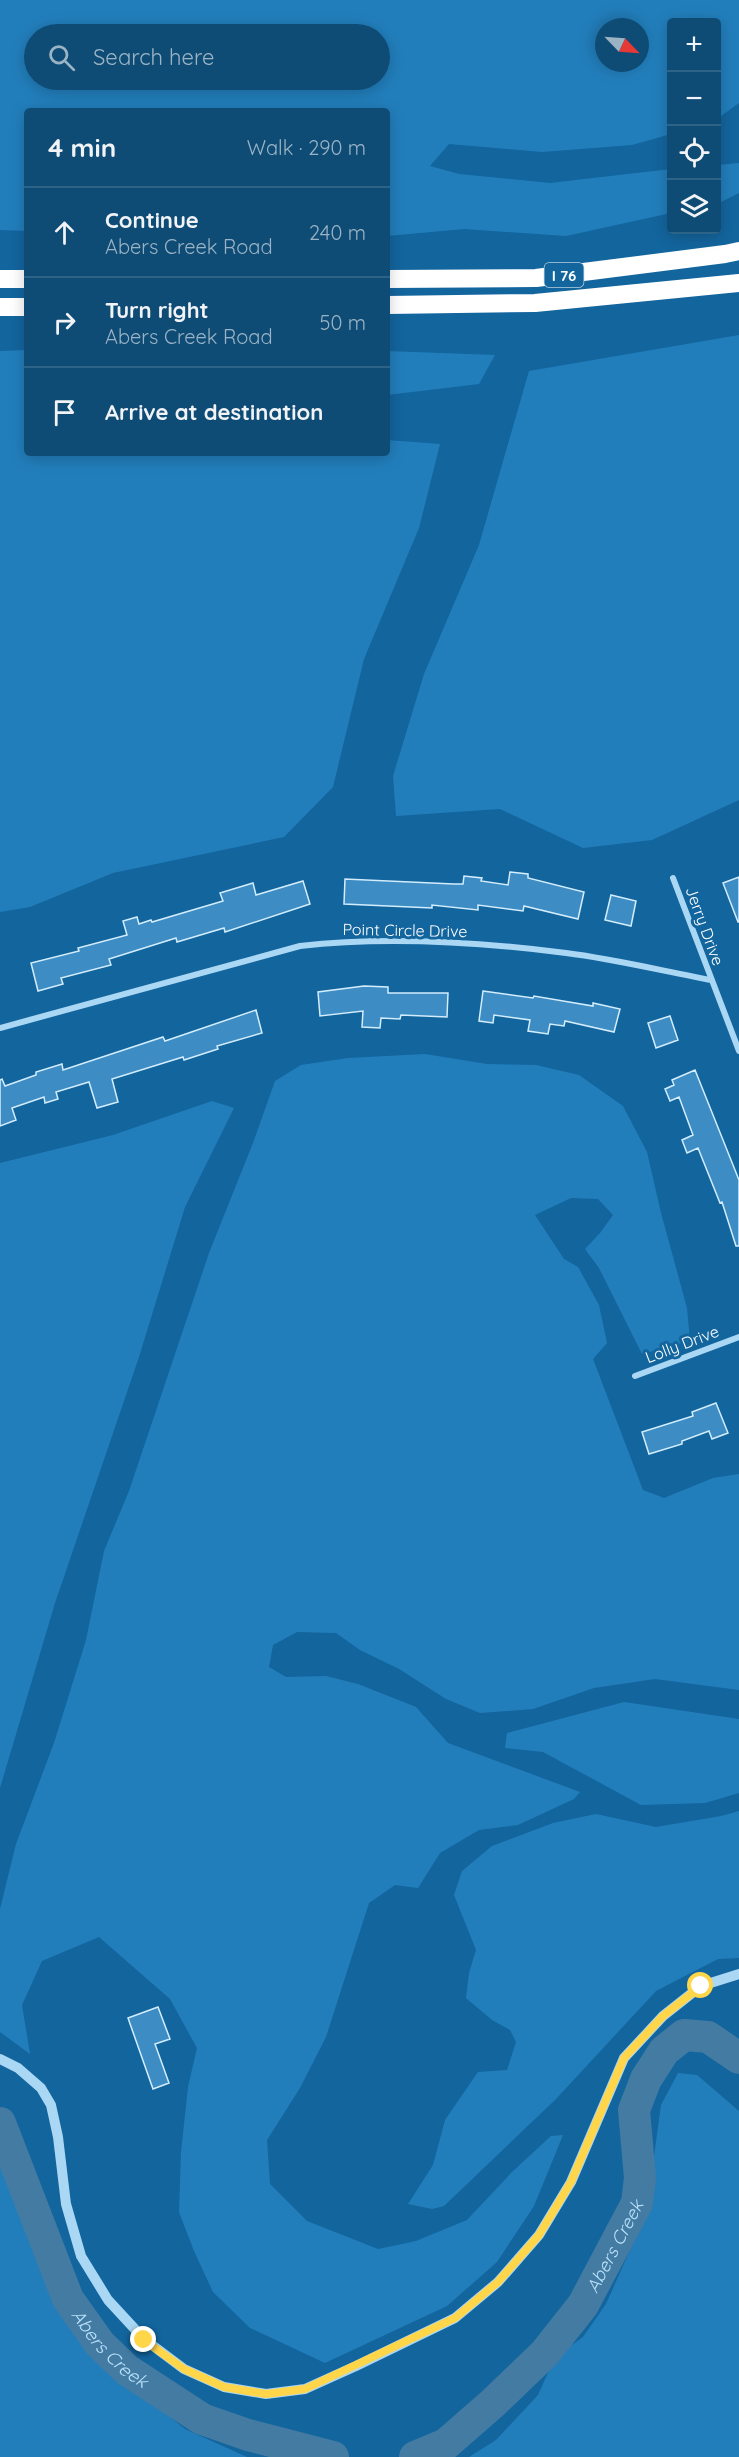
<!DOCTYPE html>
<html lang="en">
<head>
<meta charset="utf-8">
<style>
	:root { --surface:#0e4c76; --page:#1c567e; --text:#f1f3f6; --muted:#9bb4c5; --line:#2e6388 }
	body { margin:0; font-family:Quicksand,sans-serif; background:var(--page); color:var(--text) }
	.controls { position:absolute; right:18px; top:18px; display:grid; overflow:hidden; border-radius:6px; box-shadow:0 3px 15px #0003 }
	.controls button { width:54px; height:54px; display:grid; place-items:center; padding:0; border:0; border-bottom:2px solid var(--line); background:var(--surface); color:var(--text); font:30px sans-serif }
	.compass { position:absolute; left:595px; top:18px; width:54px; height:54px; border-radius:50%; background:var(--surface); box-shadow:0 3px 15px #0003; rotate:115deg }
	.stop { position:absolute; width:18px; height:18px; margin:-14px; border:4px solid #ffd54a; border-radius:50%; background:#fff }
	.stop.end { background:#ffd54a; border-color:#fff; box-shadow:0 2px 6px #0008 }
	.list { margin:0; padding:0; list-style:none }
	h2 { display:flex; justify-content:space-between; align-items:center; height:78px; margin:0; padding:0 24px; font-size:26px }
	h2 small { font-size:20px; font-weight:400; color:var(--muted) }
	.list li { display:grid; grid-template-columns:39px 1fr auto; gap:18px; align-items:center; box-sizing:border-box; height:90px; padding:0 24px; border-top:2px solid var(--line) }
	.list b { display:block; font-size:22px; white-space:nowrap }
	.list p { margin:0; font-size:20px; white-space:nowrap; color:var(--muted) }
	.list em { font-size:20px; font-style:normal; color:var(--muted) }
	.icon { flex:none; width:33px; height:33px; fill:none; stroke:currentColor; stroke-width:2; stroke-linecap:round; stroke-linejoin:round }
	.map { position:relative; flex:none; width:739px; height:2457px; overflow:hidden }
	.search { position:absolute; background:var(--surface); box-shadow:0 3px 15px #0003; left:24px; top:24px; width:366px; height:66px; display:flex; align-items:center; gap:15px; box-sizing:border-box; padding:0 21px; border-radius:33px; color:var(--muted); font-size:22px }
	.panel { position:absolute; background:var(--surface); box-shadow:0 3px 15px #0003; left:24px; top:108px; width:366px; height:348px; border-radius:6px }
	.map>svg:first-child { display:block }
	.green { fill:#227ebb; fill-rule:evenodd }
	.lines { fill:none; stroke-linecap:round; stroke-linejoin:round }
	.river { stroke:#437ba3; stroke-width:32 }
	.building { fill:#3d8dc4; stroke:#d3edfd; stroke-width:1.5 }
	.minor { stroke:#aad7f4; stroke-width:6 }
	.tertiary { stroke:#aad7f4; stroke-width:10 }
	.motorway { stroke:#fff; stroke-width:18 }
	.route { stroke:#ffd54a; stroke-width:8 }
	.labels { text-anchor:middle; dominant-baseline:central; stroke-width:6; stroke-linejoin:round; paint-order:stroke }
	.shield { fill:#13659e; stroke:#b8d1e2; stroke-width:1.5 }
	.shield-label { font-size:15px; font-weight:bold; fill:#fff }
	.street-label { font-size:16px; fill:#fff; stroke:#13659e }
	.water-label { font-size:18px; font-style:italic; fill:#bbe2fa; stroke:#13659e }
</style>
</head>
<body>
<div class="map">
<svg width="739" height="2457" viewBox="0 0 739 2457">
	<rect width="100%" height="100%" fill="#13659e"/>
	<path class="green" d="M0,0H739V103L717,119L716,22H672L671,134L632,145L542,152L449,144L430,166L459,174L550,183L671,169V213L566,236L464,229L387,236V111H27V231L0,230ZM604,27H640V63H604ZM34,34H380V80H34Z
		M739,163V193L717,204V165Z
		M739,335V800L652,840L583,848L500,809L396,816L393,776L424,674L479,545L529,371Z
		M27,350V453H387V440L440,444L419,528L364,659L333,787L284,837L113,873L30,907L0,912V351Z
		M387,351L495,355L479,384L387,395Z
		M425,1054L487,1064L536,1065L579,1075L623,1106L647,1152L661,1213L687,1308L690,1341L642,1354L599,1268L585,1249L600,1233L613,1215L598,1199L571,1198L535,1215L564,1259L578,1267L599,1305L607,1343L593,1359L643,1490L664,1498L713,1478L739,1474V1690L655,1679L594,1688L533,1709L480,1713L446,1699L399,1669L360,1650L336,1633L297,1632L273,1645L269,1667L286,1677L326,1676L358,1684L416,1707L448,1743L580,1792L574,1799L518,1825L479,1830L440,1853L418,1888L395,1885L369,1903L326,2037L300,2088L267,2140L270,2184L307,2221L378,2249L416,2241L467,2220L512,2172L551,2136L563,2135L534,2206L497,2262L447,2306L325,2363L250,2328L213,2292L194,2251L179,2212L181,2152L188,2087L197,2048L170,1999L99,1937L42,1961L22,2005L30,2054L0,2032V1909L16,1844L54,1743L86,1640L104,1551L129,1491L209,1253L253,1143L275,1081L301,1065L348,1058Z
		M212,1101L234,1108L185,1207L139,1357L55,1603L0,1788V1163L113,1135Z
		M624,1702L739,1719V1793L705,1803L641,1805L543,1752L505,1748L507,1733Z
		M739,1811V1958L718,1959L656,1991L556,2099L444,2206L432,2209L408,2204L433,2165L445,2120L478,2072L507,2070L516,2042L510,2030L492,2020L466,1998L469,1973L476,1950L454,1895L462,1871L492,1846L553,1823L596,1814L656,1827L721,1816Z
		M678,2073L697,2075L739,2111V2457H469L496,2440L538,2395L555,2357L583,2337L606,2304L639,2230L652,2171L661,2105Z
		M0,2159L51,2282L82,2339L123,2379L185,2429L247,2457H0Z"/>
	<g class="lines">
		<g class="river">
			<path id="s1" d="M0,2123L68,2299L100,2344L127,2370L202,2419L248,2435L333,2457"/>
			<path id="s2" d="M415,2457L446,2444L493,2403L545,2353L583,2305L637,2203L640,2178L634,2110L646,2079L664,2051L684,2035L708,2037L739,2058"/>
		</g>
	</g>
	<path class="building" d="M510,872L528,874V878L584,892L578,919L524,906L523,911L478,905V910L432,905V908L344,904L345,879L454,884H463L464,876L482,878L481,881L508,885Z
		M739,877V922H738L723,883Z
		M303,881L310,904L225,932L224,928L177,942L176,938L109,959L111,965L61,978L63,984L38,991L31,963L79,951L78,948L127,935L123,921L137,917L139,924L151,920L152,922L223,901L220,893L253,883L256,895Z
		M611,895L636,901L631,926L605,920Z
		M364,986L388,987V993H448L447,1017L401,1015L400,1019L381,1018L380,1028L362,1027L363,1011L320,1016L318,992Z
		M483,991L533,998L534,996L593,1006V1003L620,1009L614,1032L565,1021L564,1026L550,1024L548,1034L528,1031L530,1020L494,1015L493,1023L479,1021Z
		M256,1010L262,1033L217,1046L218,1049L184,1060L183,1057L112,1079L118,1102L97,1108L89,1082L56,1092L58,1099L45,1103L44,1097L12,1108L16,1120L0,1126V1080L2,1079L5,1086L36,1075V1072L62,1064L63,1070L163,1037L165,1041Z
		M670,1016L678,1040L656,1048L648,1023Z
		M695,1070L739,1180V1246H736L722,1202L720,1203L698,1148L687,1153L682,1140L693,1135L679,1097L670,1101L665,1089L674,1085L672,1080Z
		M716,1403L728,1433L712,1439L709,1431L682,1441V1444L649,1454L642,1432L693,1416L692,1412Z
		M158,2007L170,2039L155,2044L169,2083L153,2089L128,2018Z"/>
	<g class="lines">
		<path class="minor" d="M673,878L739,1051
			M0,1028L300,946C386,936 480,942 566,953C614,959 663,971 711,980
			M635,1376L739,1337"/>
		<path class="tertiary" d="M0,2059L18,2068L41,2088L51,2105L58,2137L66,2204L81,2256L108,2300L144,2339L184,2369L224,2387L266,2394L305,2389L356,2366L455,2318L498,2282L539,2235L571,2182L624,2058L663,2016L701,1986L739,1974"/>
		<path class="motorway" d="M0,279H27
			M387,279L536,278L725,254L739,251
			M387,305L535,303L739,283
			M0,307H27"/>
	</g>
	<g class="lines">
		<path class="route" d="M144,2340L184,2369L224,2387L266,2394L305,2389L455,2318L498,2282L539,2235L571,2182L624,2058L663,2016L701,1986"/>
	</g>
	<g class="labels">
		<rect class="shield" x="544.5" y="263" width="39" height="24" rx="4.5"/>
		<g class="shield-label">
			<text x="564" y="275">I 76</text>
		</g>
		<g class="street-label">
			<text transform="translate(705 926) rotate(70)">Jerry Drive</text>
			<text transform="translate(405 930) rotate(1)">Point Circle Drive</text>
			<text transform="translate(682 1344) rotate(-21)">Lolly Drive</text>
		</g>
		<g class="water-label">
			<text stroke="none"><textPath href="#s2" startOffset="296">Abers Creek</textPath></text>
			<text stroke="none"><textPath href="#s1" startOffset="254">Abers Creek</textPath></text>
		</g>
	</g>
</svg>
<div class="controls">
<button>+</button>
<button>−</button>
<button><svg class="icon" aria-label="locate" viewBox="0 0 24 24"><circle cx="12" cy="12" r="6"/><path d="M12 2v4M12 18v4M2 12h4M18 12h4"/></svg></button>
<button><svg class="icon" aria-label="layers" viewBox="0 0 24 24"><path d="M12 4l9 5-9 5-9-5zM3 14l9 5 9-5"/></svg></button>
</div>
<svg class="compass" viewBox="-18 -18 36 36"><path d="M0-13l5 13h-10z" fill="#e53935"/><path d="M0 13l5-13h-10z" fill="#9bb4c5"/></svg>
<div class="stop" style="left:701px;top:1986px"></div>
<div class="stop end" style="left:144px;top:2340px"></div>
<div class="search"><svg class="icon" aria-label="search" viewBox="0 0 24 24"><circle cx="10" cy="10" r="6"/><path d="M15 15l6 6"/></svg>Search here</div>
<section class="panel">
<h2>4 min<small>Walk · 290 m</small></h2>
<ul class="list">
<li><svg class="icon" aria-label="ahead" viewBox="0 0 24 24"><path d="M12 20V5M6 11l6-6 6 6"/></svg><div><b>Continue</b><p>Abers Creek Road</p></div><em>240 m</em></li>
<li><svg class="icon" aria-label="right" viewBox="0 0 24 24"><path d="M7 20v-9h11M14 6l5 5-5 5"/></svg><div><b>Turn right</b><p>Abers Creek Road</p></div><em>50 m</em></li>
<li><svg class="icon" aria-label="arrive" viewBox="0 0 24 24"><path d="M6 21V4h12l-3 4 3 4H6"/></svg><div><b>Arrive at destination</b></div></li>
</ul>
</section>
</div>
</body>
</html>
